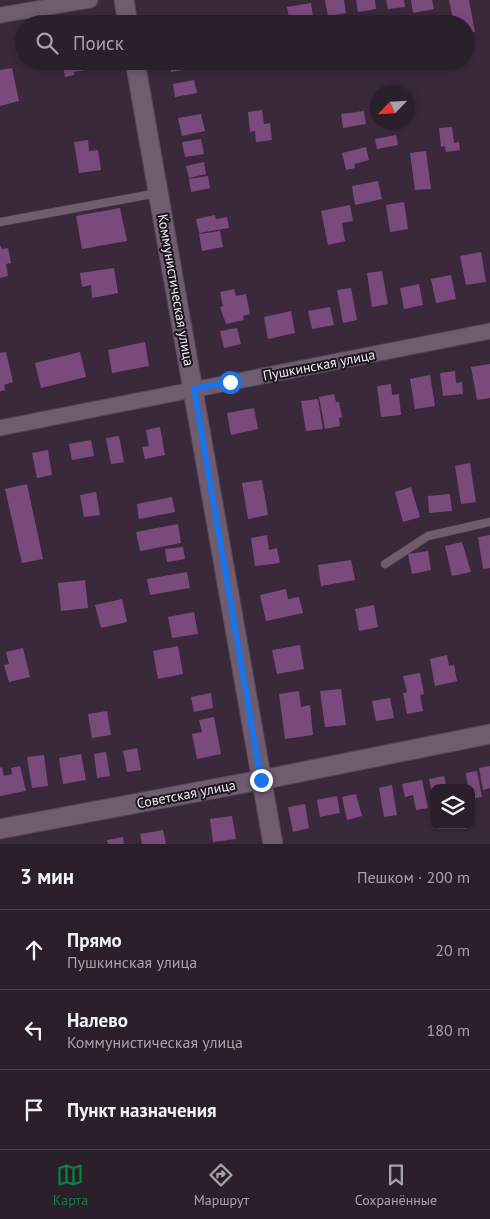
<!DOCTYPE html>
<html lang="ru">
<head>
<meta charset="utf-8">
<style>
	:root { --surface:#2c1f2c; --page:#342734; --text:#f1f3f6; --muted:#a6a2a9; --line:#483d48; --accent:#0b8043 }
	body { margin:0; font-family:"PT Sans",sans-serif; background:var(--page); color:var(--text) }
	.controls { position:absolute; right:15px; bottom:15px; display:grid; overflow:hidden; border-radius:10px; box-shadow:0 2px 8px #0003 }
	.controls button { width:45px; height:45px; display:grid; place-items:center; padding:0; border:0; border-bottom:1px solid var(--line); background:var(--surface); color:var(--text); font:25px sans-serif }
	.compass { position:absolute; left:370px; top:85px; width:45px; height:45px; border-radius:50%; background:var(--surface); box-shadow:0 2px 8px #0003; rotate:245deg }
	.stop { position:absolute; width:15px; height:15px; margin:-11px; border:4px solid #1a73e8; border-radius:50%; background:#fff }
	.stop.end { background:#1a73e8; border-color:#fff; box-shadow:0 1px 5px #0008 }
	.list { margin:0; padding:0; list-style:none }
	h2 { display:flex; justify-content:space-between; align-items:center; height:65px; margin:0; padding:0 20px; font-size:21px }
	h2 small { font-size:16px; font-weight:400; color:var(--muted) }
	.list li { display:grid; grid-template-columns:32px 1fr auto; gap:15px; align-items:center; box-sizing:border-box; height:80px; padding:0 20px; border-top:1px solid var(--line) }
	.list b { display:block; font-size:19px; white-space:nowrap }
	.list p { margin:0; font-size:16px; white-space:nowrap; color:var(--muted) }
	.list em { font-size:16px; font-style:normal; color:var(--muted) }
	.icon { flex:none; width:28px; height:28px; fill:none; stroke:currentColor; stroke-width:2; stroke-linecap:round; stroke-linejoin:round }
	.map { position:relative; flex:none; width:490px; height:844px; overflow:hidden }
	.search { position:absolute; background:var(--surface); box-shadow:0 2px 8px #0003; left:15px; right:15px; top:15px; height:55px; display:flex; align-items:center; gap:12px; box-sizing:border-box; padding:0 18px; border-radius:28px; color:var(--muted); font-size:19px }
	.sheet { height:305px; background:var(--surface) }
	nav { display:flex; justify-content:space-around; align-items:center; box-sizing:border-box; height:70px; border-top:1px solid var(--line); background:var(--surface); font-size:14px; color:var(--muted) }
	nav a { display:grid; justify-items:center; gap:2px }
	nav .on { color:var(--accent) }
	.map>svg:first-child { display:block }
	.building { fill:#7b4a7d }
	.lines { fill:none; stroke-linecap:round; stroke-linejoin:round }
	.service-casing { stroke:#544655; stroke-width:9 }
	.minor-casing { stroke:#544655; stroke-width:17 }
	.tertiary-casing { stroke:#544655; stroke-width:21 }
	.service { stroke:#6f5c6f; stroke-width:8 }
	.minor { stroke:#6f5c6f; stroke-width:15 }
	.tertiary { stroke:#6f5c6f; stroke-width:19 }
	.route { stroke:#1a73e8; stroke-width:6 }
	.labels { text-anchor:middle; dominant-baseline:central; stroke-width:4; stroke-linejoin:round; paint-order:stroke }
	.street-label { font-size:14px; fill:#f5eaf5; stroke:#1d151d }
</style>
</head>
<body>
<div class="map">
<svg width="490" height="844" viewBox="0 0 490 844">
	<rect width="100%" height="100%" fill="#3a293b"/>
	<path class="building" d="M325,0H344L346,13L328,16Z
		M356,0H375L376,9L358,12Z
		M386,0H404L405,7L388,9Z
		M411,0H432L434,9L413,13Z
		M449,0H469L475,32L466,33V24H454Z
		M311,3L314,24H290L287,7Z
		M194,15L196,24H162V20Z
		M62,61H88L90,69L74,72V75L65,77Z
		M169,61H194L196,68L171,72Z
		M12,68L19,101L0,106V70Z
		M194,80L197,93L175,97L173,84Z
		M262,110L264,124L270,123L272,140L256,142L255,131L250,132L248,112Z
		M364,111L366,124L343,128L341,114Z
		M201,114L205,131L182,136L178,118Z
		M452,127L454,143L459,142L460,150L446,152L445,146L441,147L439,128Z
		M396,135L398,145L377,149L375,139Z
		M201,139L204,154L185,157L182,142Z
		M88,140L89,151L98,150L101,170L79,173L74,142Z
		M366,147L369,160L354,164L355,168L346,170L342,153Z
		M426,151L431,189L415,190L410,153Z
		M204,162L206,174L189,178L186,166Z
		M208,176L210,188L191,192L189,179Z
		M378,181L382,199L355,205L352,186Z
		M404,202L408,229L390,232L386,205Z
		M350,205L353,221L342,223L345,241L328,245L321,211Z
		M120,208L127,241L82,249L76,216Z
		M215,215L216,219L227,217L229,228L199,233L196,219Z
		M220,231L223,247L202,251L199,234Z
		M0,245L2,249L8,248L11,263L6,264L8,276L0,278Z
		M481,252L486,282L466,285L460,256Z
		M114,268L118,293L92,298L91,285L82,287L80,273Z
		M382,271L388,304L372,307L367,273Z
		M451,275L456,299L436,303L431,279Z
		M419,284L423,305L404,309L400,288Z
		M351,288L357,320L343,323L337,290Z
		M234,289L236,296L246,294L250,314L243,316L244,320L226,324L220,307L223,306L220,292Z
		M330,307L334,325L312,329L308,311Z
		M291,311L295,333L268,339L264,317Z
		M237,328L241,344L224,348L220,331Z
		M145,342L149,366L112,373L108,350Z
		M6,352L13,382L4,385L5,390L0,391V353Z
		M80,352L86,377L41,388L35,363Z
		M490,364V398L477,400L471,367Z
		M455,371L456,383L462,382L463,394L443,396L440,373Z
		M430,375L435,406L415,409L410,379Z
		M391,384L392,395L399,394L401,415L381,417L377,386Z
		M334,394L336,402H339L342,417L339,418L340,426L325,429L319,397Z
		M318,399L323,429L306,431L301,401Z
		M254,408L258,429L231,435L227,413Z
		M160,427L165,455L145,459L142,447L149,446L146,430Z
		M119,436L124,462L111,464L106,438Z
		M91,440L94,456L72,460L69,444Z
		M48,450L52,475L37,478L32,453Z
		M470,463L476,502L461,504L455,466Z
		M262,480L268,515L248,519L242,483Z
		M27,484L43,559L22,563L5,489Z
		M411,487L420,517L403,522L395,492Z
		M96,492L100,515L84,517L80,495Z
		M450,494L452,511L429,513L428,496Z
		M172,497L175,512L139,519L137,504Z
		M178,524L181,543L140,551L136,532Z
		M267,535L269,550L277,548L280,563L255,566L251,538Z
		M490,535V568L483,569L478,537Z
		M462,542L471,572L452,576L445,546Z
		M183,547L185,559L167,562L165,549Z
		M428,551L431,570L412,574L408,554Z
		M351,560L355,580L321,586L318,565Z
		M187,572L190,588L150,595L147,579Z
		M85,580L88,608L61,611L58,583Z
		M286,589L288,599L299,597L303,613L266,621L260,595Z
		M122,599L127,622L101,628L95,605Z
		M374,605L378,627L359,631L355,609Z
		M194,612L198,634L172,638L168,617Z
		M300,645L304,669L277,674L272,650Z
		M178,646L183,674L158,679L153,651Z
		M23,648L30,677L9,682L4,665L9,664L6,652Z
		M447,655L449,666L454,665L457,681L435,686L430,659Z
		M420,673L424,694L420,695L423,711L407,714L403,693L407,692L403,676Z
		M341,689L346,725L325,727L320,691Z
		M299,691L301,707L310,705L313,735L285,739L279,694Z
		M211,693L213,708L194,712L191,697Z
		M390,698L394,718L376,721L372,701Z
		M107,711L111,735L92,738L88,714Z
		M214,717L221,754L197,759L192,734L202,732L199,720Z
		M137,748L141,770L127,772L123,751Z
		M106,752L110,776L97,778L94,754Z
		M81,754L86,780L63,784L59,758Z
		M44,755L48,786L32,788L27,757Z
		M20,766L26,791L0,796V768L2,767L4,776L12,774L11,768Z
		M490,766V788L483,790L479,768Z
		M477,771L482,797L471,799V788H468L466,773Z
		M444,776L447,788H434L433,798L429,779Z
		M422,780L428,808L416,810L413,795L405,797L402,784Z
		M392,785L397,815L384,817L379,788Z
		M356,794L362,816L347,820L342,797Z
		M337,796L340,813L320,817L317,800Z
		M305,804L309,828L293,832L288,807Z
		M232,816L236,839L213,842L210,819Z
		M163,830L166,844H142L140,834Z
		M123,837L124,844H108L107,840Z"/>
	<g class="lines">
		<defs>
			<path id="service" d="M0,222L158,193
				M385,564L428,536L490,522"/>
			<path id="minor" d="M0,15L90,0
				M0,428L490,331"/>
			<path id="tertiary" d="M124,0L128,24
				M135,61L273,844
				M0,829L261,780L490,734"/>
		</defs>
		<use href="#service" class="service-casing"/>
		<use href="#minor" class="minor-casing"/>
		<use href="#tertiary" class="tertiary-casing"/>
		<use href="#service" class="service"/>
		<use href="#minor" class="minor"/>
		<use href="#tertiary" class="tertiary"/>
	</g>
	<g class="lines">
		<path class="route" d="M230,382L194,389L261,780"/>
	</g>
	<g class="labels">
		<g class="street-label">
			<text transform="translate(176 290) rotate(80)">Коммунистическая улица</text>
			<text transform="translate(319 365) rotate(-11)">Пушкинская улица</text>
			<text transform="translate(186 794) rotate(-11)">Советская улица</text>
		</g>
	</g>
</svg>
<div class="controls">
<button><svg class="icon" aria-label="layers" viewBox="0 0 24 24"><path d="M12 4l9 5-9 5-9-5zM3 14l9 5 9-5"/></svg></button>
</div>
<svg class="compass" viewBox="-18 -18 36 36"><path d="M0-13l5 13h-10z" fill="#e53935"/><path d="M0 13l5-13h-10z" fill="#a6a2a9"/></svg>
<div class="stop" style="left:230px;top:382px"></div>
<div class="stop end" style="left:261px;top:780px"></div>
<div class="search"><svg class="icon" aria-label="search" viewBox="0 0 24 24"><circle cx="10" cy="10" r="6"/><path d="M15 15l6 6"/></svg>Поиск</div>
</div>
<section class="sheet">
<h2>3 мин<small>Пешком · 200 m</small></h2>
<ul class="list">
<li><svg class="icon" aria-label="ahead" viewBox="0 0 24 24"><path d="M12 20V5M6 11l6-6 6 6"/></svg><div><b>Прямо</b><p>Пушкинская улица</p></div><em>20 m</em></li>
<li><svg class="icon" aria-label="left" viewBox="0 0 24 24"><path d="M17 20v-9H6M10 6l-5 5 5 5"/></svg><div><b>Налево</b><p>Коммунистическая улица</p></div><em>180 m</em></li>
<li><svg class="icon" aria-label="arrive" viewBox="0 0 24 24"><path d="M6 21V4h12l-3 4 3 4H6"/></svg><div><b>Пункт назначения</b></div></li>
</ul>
</section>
<nav>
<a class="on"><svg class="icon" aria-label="map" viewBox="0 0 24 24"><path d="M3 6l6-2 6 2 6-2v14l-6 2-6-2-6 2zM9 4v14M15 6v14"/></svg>Карта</a>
<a><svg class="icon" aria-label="directions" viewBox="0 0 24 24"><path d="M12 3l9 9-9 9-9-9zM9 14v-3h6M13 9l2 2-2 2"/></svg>Маршрут</a>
<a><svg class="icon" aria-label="saved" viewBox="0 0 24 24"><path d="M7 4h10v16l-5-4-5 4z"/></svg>Сохранённые</a>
</nav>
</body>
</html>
